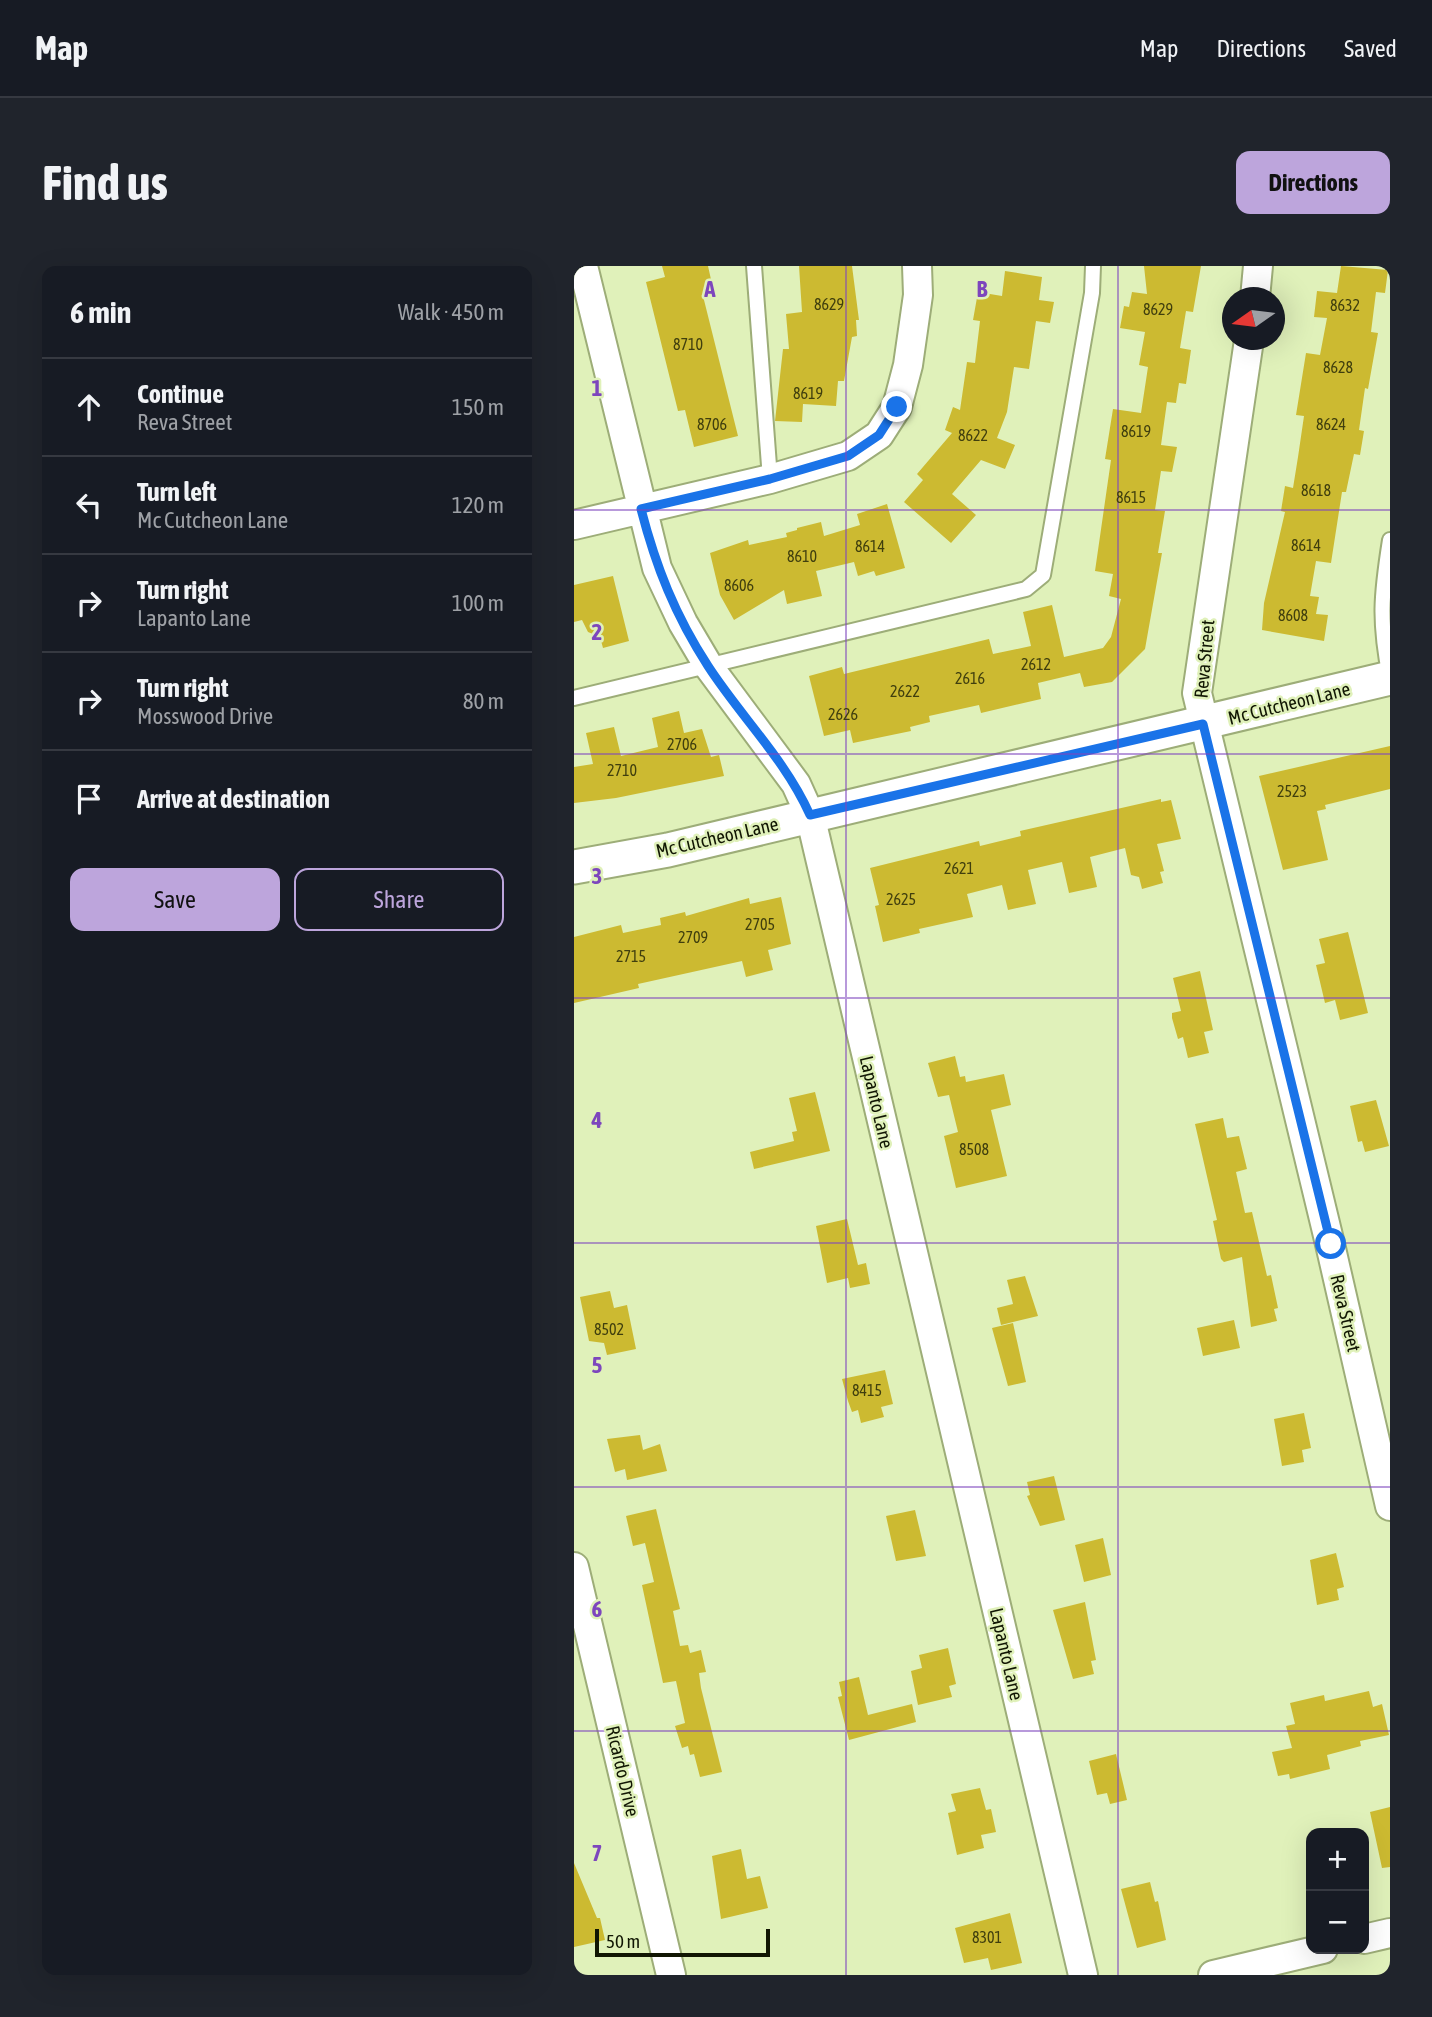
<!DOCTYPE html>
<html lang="en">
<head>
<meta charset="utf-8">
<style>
	:root { --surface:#171b24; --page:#20242c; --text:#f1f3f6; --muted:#9ea1a6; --line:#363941; --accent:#bda5dc }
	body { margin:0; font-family:"Asap Condensed",sans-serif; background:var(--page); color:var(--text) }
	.controls { position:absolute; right:21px; bottom:21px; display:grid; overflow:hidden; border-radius:14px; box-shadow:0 7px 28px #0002 }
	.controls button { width:63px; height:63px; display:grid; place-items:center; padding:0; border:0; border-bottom:2px solid var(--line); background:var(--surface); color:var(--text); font:35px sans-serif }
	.compass { position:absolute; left:648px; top:21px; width:63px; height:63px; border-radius:50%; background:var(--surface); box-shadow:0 7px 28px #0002; rotate:256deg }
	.scale { position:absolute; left:21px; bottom:18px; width:175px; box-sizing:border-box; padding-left:7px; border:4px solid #111603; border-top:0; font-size:19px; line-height:24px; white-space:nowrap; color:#111603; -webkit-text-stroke:5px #e0f1ba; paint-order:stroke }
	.stop { position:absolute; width:21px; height:21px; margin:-16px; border:5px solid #1a73e8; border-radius:50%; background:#fff }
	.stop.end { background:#1a73e8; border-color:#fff; box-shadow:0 2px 7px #0008 }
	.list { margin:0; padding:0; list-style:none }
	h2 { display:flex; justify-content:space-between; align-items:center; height:91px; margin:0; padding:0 28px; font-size:30px }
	h2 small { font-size:23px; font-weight:400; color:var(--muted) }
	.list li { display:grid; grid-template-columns:46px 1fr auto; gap:21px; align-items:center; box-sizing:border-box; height:98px; padding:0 28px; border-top:2px solid var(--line) }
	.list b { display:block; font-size:26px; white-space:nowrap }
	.list p { margin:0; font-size:23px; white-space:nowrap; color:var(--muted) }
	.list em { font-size:23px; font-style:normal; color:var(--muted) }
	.actions { display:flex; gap:14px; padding:21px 28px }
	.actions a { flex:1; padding:16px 0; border:2px solid var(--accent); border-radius:14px; text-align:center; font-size:24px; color:var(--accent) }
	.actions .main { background:var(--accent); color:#111 }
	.icon { flex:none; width:38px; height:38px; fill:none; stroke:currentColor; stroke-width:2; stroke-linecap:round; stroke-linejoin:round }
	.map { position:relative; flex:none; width:816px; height:1709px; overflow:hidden; border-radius:14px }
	header { display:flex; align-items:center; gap:42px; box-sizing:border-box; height:98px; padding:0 35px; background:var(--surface); border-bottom:2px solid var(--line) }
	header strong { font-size:33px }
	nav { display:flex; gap:38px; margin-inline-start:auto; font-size:24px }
	.intro { display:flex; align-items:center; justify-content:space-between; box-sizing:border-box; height:168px; padding:0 42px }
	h1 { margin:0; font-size:49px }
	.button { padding:18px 32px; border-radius:14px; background:var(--accent); color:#111; font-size:24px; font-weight:700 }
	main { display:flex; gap:42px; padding:0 42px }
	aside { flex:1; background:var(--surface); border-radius:14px; box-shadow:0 7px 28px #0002 }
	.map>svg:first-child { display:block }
	.building { fill:#ccba31 }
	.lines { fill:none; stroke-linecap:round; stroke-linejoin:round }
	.service-casing { stroke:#9dad78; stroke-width:18 }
	.minor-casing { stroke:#9dad78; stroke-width:32 }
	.tertiary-casing { stroke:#9dad78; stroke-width:37 }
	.service { stroke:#fff; stroke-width:14 }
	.minor { stroke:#fff; stroke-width:28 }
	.tertiary { stroke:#fff; stroke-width:33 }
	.route { stroke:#1a73e8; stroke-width:9 }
	.grid { fill:none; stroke:#7d46bd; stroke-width:2; stroke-opacity:0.55 }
	.labels { text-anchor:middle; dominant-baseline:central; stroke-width:5; stroke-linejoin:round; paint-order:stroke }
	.number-label { font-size:16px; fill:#403f0e }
	.street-label { font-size:19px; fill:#111603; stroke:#e0f1ba }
	.grid-label { font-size:23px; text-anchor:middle; font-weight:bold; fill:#7d46bd; stroke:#e0f1ba; stroke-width:5; stroke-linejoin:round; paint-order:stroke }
</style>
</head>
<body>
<header>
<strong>Map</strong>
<nav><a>Map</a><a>Directions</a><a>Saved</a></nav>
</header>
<div class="intro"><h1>Find us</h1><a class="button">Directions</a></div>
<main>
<aside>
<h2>6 min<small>Walk · 450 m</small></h2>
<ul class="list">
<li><svg class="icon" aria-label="ahead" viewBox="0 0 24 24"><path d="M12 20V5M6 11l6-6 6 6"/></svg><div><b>Continue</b><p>Reva Street</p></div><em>150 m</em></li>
<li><svg class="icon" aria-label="left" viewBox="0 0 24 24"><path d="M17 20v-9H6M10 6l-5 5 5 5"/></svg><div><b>Turn left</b><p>Mc Cutcheon Lane</p></div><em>120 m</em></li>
<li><svg class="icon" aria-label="right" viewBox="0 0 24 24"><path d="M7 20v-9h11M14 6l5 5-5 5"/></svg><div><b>Turn right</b><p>Lapanto Lane</p></div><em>100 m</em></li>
<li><svg class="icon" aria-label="right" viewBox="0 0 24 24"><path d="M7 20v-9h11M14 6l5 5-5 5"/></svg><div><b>Turn right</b><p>Mosswood Drive</p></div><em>80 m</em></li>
<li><svg class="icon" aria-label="arrive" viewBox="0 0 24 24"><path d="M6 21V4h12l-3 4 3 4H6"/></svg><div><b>Arrive at destination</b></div></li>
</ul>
<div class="actions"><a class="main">Save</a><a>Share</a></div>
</aside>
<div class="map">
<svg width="816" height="1709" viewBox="0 0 816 1709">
	<rect width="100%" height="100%" fill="#e0f1ba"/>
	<path class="building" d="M88,0H134L140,27L129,30L164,170L120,181L111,144L104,145L72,16L91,11Z
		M225,0H278L285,54H282L283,70L278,71L270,115H264L262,140L229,138L228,156L201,155L209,83H215L212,48L228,46Z
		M570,0H627L619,46L612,45L606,82L617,84L612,118L605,117L602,137L593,136L587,179L603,181L598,206L587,205L581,244L591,245L584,287H588L571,383L538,416L510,421L506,407L464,417L467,433L407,447L405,439L355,450L356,456L336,461L337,465L279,477L276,464L250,470L235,410L268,401L270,408L415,373L419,388L457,380L449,346L478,339L490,391L529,382L537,371L547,333L535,330L539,308L521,305L537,194L531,193L539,143L567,147L574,101L565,99L571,66L546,62L550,40L555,41L558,26L573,28Z
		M767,0L814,4L811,27L802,26L797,66L804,67L794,123L791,122L785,164L790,165L786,189L780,188L772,226H768L757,297L742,295L736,330L745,331L742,348L754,349L750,375L688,364L690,337L711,246L707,245L711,220L719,222L724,191L730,150L722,149L732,87L746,89L753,52L740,51L743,25L763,27Z
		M431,5L468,11L465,34L480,36L476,57L462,55L455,103L440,101L433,146L423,172L441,179L431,203L407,194L378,228L402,249L377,277L330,236L349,214L343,208L378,167L371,164L379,141L386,144L393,96L401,97L406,55L399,54L404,26L428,30Z
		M313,238L331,302L302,310L300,305L284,310L280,296L242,305L248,330L213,338L210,324L160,354L146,329L136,287L174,274L175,279L213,271L212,267L223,264V262L247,256L250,270L286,259L283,248Z
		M39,310L55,375L29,382L26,371L14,366L8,354L0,356V319Z
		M105,445L110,467L128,463L137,491L145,489L150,510L42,532L0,537V501L19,498L12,467L40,461L47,490L84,481L78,452Z
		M816,480V523L751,539L752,543L743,545L754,594L709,604L685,510Z
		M587,533V536L597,534L607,573L583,578L590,605L586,606L589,617L568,623L565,611L557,609L551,582L516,591L523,621L495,627L488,596L454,604L462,638L434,644L428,619L393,628L399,651L345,663L346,667L309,676L301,640L305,639L296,602L405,575L406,580L447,570L446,565Z
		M207,631L217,678L194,684L199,704L172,711L168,695L64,718L65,722L0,737V671L47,659L49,667L87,659L86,652L111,646L112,650L175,632L176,638Z
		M774,666L794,747L766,754L761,734L751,737L742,699L751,697L745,673Z
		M626,705L639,764L630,766L635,787L614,792L609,771L604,773L598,752V747L607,745L599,712Z
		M381,790L386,811L391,810L392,816L430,808L437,839L417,844L433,910L382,922L370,870L384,866L375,829L364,831L354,797Z
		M241,826L256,885L180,903L176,886L220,875L218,866L223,865L215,832Z
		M802,834L815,880L791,886L788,875L784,876L776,840Z
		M649,852L653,872L665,870L673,903L662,906L671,947L678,946L693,1010L697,1009L704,1042L700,1043L703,1055L677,1061L668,991L650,996L647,993L639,955L643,954L621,858Z
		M273,953L284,999L292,997L296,1018L276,1022L274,1012L253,1017L242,960Z
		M451,1010L464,1050L427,1059L423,1042L439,1038L433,1014Z
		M36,1025L40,1042L53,1039L62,1083L33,1089L30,1077L15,1075L6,1031Z
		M660,1054L666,1082L629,1090L623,1062Z
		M439,1057L452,1116L434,1120L418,1062Z
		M311,1104L319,1138L307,1141L310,1151L287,1157L284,1144L278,1146L274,1135L268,1113Z
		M730,1147L737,1182L728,1184L730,1196L708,1200L700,1153Z
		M66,1169L69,1184L86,1178L93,1205L53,1214L51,1203L41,1206L33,1173Z
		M480,1210L491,1254L466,1260L453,1230L456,1229L453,1216Z
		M82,1243L106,1343L99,1345L106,1380L114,1379L116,1387L127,1384L132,1406L125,1407L127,1422L148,1506L126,1511L120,1488L116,1489L114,1480L108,1482L101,1460L111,1457L102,1415L89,1417L68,1319L80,1316L71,1277L59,1280L52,1250Z
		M341,1244L352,1290L322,1295L312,1250Z
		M529,1272L537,1309L510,1316L501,1279Z
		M762,1287L770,1321L763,1323L765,1334L743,1339L736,1294Z
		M511,1336L522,1394L517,1395L520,1408L499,1413L479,1344Z
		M374,1382L382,1418L375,1420L378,1431L344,1439L337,1405L348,1402L345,1389Z
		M285,1411L294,1449L338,1438L342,1456L275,1474L264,1431L268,1430L265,1416Z
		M795,1425L799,1441L808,1438L815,1469L786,1475L787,1480L753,1489L756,1503L716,1513L715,1508L704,1510L698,1486L718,1482L712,1460L721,1458L716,1437L750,1429L751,1435Z
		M542,1488L553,1534L536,1538L533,1527L523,1529L515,1495Z
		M406,1522L412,1544L417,1543L422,1566L407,1569L410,1582L383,1589L374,1547L382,1545L377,1528Z
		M816,1541V1601L808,1602L796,1546Z
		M167,1583L173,1613L186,1610L194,1642L147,1653L138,1590Z
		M0,1597L23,1652H26L31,1674L0,1681Z
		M576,1616L581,1636L584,1635L592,1674L563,1682L547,1623Z
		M436,1647L448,1697L417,1704L414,1692L390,1697L381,1662Z"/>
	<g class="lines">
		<defs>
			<path id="service" d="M180,0L196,213
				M816,412C805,355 807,331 816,274
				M0,432L452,323L469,309L518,27L519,0"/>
			<path id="minor" d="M9,0L83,302L109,357L135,401L222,518L236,549L509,1709
				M681,32L684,0
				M675,74L623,427L756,978L816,1240
				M0,259L196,213L274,190L305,169L323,141L334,99L344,29L343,0
				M0,1301L97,1709
				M790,1673L816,1667
				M639,1709L749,1683"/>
			<path id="tertiary" d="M0,601L94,584L816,412"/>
		</defs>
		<use href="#service" class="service-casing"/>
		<use href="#minor" class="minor-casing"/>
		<use href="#tertiary" class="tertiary-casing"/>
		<use href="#service" class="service"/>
		<use href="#minor" class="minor"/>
		<use href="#tertiary" class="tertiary"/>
	</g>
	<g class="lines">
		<path class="route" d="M323,141L305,169L274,190L196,213L67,243C82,301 101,349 134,400C167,451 211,493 236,549L629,458L757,978"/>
	</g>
	<path class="grid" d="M272,0V1709M544,0V1709M0,244H816M0,488H816M0,732H816M0,977H816M0,1221H816M0,1465H816"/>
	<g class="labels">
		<g class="number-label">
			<text x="255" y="38">8629</text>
			<text x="771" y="39">8632</text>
			<text x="584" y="43">8629</text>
			<text x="114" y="78">8710</text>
			<text x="764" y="101">8628</text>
			<text x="234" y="127">8619</text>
			<text x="138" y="158">8706</text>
			<text x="757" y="158">8624</text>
			<text x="562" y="165">8619</text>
			<text x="399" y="169">8622</text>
			<text x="742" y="224">8618</text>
			<text x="557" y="231">8615</text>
			<text x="732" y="279">8614</text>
			<text x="296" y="280">8614</text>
			<text x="228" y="290">8610</text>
			<text x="165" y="319">8606</text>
			<text x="719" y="349">8608</text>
			<text x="462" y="398">2612</text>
			<text x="396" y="412">2616</text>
			<text x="331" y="425">2622</text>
			<text x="269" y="448">2626</text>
			<text x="108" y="478">2706</text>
			<text x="48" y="504">2710</text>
			<text x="718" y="525">2523</text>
			<text x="385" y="602">2621</text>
			<text x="327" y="633">2625</text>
			<text x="186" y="658">2705</text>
			<text x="119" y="671">2709</text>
			<text x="57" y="690">2715</text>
			<text x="400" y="883">8508</text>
			<text x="35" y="1063">8502</text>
			<text x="293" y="1124">8415</text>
			<text x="413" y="1671">8301</text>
		</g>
		<g class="street-label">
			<text transform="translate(630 393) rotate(-85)">Reva Street</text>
			<text transform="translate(715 437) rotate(-14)">Mc Cutcheon Lane</text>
			<text transform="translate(143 571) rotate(-13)">Mc Cutcheon Lane</text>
			<text transform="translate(303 836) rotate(77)">Lapanto Lane</text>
			<text transform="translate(772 1047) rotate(77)">Reva Street</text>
			<text transform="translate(433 1388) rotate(77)">Lapanto Lane</text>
			<text transform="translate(49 1505) rotate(77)">Ricardo Drive</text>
		</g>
	</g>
	<g class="grid-label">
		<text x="136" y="31">A</text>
		<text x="408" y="31">B</text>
		<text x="23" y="130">1</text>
		<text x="23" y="374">2</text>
		<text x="23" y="618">3</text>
		<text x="23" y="862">4</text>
		<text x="23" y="1107">5</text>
		<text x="23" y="1351">6</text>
		<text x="23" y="1595">7</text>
	</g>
</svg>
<div class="controls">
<button>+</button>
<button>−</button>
</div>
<svg class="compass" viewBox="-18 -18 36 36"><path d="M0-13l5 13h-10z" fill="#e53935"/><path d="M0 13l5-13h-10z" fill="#9ea1a6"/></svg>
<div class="scale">50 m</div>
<div class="stop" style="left:757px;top:978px"></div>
<div class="stop end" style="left:323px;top:141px"></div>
</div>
</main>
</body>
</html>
